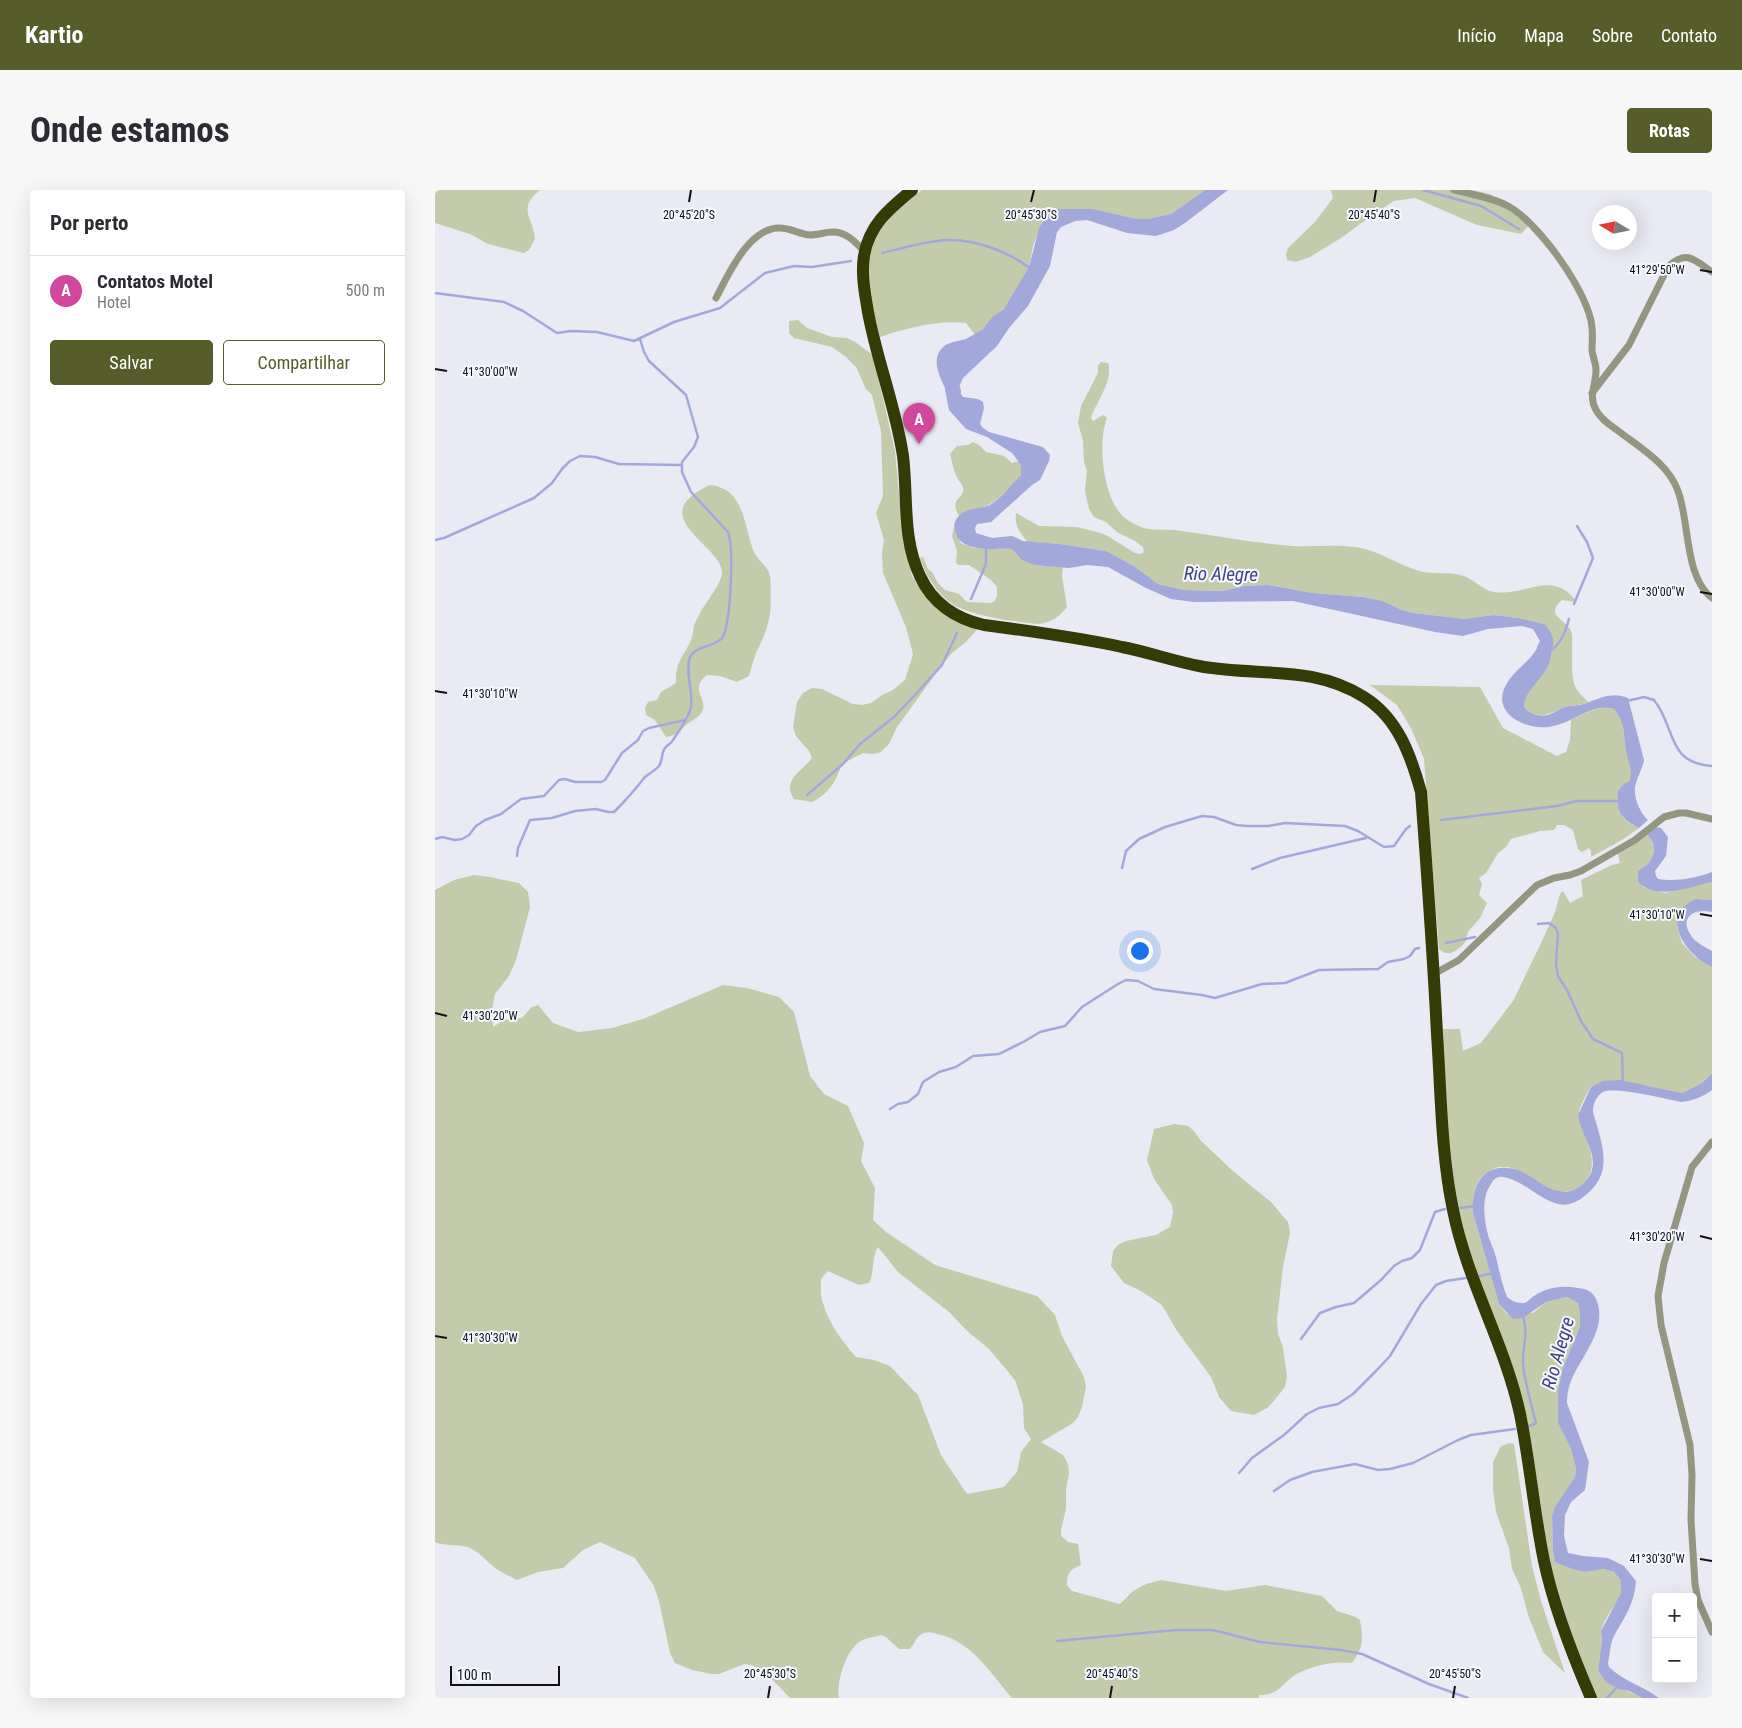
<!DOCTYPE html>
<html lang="pt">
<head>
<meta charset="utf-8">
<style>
	:root { --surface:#fff; --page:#f7f7f7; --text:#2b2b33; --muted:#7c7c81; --line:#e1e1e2; --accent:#565d2b }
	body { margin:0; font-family:"Roboto Condensed",sans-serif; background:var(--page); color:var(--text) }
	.controls { position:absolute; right:15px; bottom:15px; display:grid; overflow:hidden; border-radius:5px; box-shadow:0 5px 20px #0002 }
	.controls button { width:45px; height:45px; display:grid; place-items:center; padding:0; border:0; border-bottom:1px solid var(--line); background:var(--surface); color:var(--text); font:25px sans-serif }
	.compass { position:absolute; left:1157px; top:15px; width:45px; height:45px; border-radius:50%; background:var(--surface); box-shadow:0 5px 20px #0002; rotate:280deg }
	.scale { position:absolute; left:15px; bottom:12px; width:110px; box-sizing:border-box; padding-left:5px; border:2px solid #121215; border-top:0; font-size:14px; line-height:18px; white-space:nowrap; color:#121215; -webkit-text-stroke:4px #f6f8ff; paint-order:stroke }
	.you { position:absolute; left:704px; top:760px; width:18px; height:18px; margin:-12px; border:4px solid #fff; border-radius:50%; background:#1a73e8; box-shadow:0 0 0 8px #1a73e833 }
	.badge { display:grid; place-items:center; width:32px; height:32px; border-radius:50%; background:var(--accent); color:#fff; font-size:16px; font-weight:700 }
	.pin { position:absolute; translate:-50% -41px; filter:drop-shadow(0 1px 2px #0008) }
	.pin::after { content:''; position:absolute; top:26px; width:18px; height:15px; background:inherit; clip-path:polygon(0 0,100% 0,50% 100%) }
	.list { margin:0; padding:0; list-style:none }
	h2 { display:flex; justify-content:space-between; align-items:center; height:65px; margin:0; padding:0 20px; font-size:21px }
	h2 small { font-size:16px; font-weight:400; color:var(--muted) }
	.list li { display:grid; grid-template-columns:32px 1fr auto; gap:15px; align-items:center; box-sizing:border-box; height:70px; padding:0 20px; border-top:1px solid var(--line) }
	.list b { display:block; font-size:19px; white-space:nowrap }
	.list p { margin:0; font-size:16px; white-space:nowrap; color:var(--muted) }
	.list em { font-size:16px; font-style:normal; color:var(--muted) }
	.actions { display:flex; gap:10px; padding:15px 20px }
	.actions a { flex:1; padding:11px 0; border:1px solid var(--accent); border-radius:5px; text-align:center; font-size:18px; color:var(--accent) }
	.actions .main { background:var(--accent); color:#fff }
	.map { position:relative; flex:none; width:1277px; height:1508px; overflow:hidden; border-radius:5px }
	header { display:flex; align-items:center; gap:30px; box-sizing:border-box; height:70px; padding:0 25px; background:var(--accent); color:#fff }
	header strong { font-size:24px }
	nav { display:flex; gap:28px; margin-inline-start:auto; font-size:18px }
	.intro { display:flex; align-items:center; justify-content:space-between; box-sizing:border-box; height:120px; padding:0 30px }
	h1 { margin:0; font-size:35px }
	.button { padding:12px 22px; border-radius:5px; background:var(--accent); color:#fff; font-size:18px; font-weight:700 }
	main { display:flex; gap:30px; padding:0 30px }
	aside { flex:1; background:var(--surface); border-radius:5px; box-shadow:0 5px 20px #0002 }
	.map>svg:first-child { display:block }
	.green { fill:#c4cbaa; fill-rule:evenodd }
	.water { fill:#a3a8db }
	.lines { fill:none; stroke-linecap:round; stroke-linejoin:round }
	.stream { stroke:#a3a8db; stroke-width:2.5 }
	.river { stroke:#a3a8db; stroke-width:14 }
	.street { stroke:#939781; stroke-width:7 }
	.highway { stroke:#353b05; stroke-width:12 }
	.ticks { fill:none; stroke:#121215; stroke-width:2 }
	.labels { text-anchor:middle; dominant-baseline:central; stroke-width:4; stroke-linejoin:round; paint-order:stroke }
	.water-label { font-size:19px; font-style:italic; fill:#404281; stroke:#f6f8ff }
	.ticks-label { font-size:12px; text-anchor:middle; fill:#121215; stroke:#f6f8ff; stroke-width:4; stroke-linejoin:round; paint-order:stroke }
</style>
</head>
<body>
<header>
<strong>Kartio</strong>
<nav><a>Início</a><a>Mapa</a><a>Sobre</a><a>Contato</a></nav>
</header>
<div class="intro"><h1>Onde estamos</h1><a class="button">Rotas</a></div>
<main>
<aside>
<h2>Por perto<small></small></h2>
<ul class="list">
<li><span class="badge" style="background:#d1479c">A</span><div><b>Contatos Motel</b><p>Hotel</p></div><em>500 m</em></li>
</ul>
<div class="actions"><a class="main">Salvar</a><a>Compartilhar</a></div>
</aside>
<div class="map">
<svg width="1277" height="1508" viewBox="0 0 1277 1508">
	<rect width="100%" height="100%" fill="#e9eaf3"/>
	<path class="green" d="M0,0H105C81,19 99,29 100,49L94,60L89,63L53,54L35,44L0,33Z
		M487,0H770L736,24L713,29L697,28L609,27L598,56L594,77L583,97L569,119L558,126L547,140L540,145L531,133C502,130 473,138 445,147L436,112L431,81L443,36L462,18Z
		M896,0H1037L1055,4L1096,33L1086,44L1042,35L980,8L959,11L940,23L906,48L875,67L861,72L852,70L851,65L853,58L879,33L898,8Z
		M363,130L372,138L397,147L412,148L420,152L438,165L460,261L469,355L477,386L490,406L546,435L531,452L517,463L507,475L462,537L454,554L446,562L439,564L428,563L407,574C401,591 394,604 377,612L359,609C346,589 368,581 377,568L374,561L361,546L358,537L362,512L368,503L377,498L387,499L418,514L427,515L436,513L447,505L458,500L470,490L478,464L471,437L448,383L447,363L449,350L441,323L448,306L446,241L437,205L431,199L421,177L411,167L397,157L359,148L354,143V131Z
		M666,172L673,173C679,190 661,212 656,228L658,231L668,225L672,228C662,253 668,311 690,328C694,331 701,335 706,337C716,341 730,339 740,340C779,345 818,353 857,356C878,357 900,354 921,357C943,360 963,375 984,381C999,385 1015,381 1029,386C1040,390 1047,400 1059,402C1091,407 1117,378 1142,412L1127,410C1109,426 1131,429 1136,441C1138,446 1137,452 1137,457C1138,471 1135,488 1142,500C1145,505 1150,508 1153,512C1146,516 1139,514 1131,517C1122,519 1115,526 1105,525C1074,521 1090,488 1106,475L1109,434L1084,428L1058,425L1030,429L979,423L967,420L948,411L928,407L878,403L833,395L810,396L788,401L749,400L723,394L699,376L671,361L625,354L593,352C585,343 579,335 581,323L604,336L642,337L658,341L671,345L700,363L705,364L709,362L708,357L700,351L682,342L671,332L659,327L654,319L650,301L652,281L649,272L648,251L643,233L646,216L663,183V175Z
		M538,252L544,255L551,262L569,266L577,273L584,271L587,275L586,285C576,296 566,309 553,315C544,320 533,319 524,326C513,307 531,309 528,297C527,294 523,290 522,287C518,279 517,271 515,264L522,256L533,255Z
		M275,295C312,299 308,339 320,364C324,371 334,378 335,386C336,396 336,414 335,424C333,437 329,446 324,457C319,466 317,476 314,486L302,492L285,486L272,485C253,500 274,508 267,522C264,527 256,531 251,535C243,541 242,546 231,547L220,530L211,525L210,518L213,512L222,510L226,502L241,493C240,472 248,468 256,450C258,445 258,440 259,435C261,431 264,426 266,421C271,413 286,393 287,384C290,356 205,327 275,295Z
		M519,337L521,345L526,353L538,358L577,359L599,375L628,377L627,386L632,417C624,427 616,433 602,434C579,431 529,426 512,410C499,399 490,383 485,368L488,367L493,379L497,382L503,393L510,400L524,404L532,412L556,413L560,411L562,406V397L556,390L534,375H523L521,372L522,361L517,346Z
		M935,495L1045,497L1068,538L1122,566L1131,562L1135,550L1136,530C1150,523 1164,515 1179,519C1191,534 1188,544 1191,561C1193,570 1199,580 1196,589C1194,596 1187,603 1182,609C1185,626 1188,631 1204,638L1187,650L1156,667V661L1154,658L1147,662L1143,659L1138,640L1129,635H1122L1119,640L1105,641L1076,649L1071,657L1063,663L1051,683L1044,688L1047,694L1044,705L1052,713L1045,728L1033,742L1031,751L1027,756L1020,761L1016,763H1010L1004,759L989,569L976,538L962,515Z
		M1207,640L1215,645L1219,658L1218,668L1210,677L1208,697L1230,703L1277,692V710L1261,709L1242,737L1247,753L1260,767L1277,777V883L1267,893L1247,903L1209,895L1156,896C1152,905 1142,918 1144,928C1144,932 1147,936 1148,939C1156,958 1164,981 1146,996C1141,1000 1130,1003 1124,1001C1104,997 1082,971 1060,978C1057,979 1053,982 1050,984C1039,991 1037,1011 1038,1023L1064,1114L1072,1124L1098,1123L1111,1112L1132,1107L1143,1113L1145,1124V1136L1128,1178L1123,1199V1233L1136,1259L1141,1278L1140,1287L1117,1326L1118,1361L1120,1372L1124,1374L1140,1380L1151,1382L1169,1379L1179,1382L1186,1391C1187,1395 1187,1399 1186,1403C1181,1418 1162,1433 1167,1450L1163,1482C1177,1499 1189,1498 1207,1508H1155L1127,1434L1097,1279L1025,1036L1014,985L1006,839H1025L1028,861L1046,853L1078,811L1108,749L1120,722L1125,704L1128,701L1135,713L1148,706L1146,690L1177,675L1185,673L1182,660Z
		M39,685L55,687L84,693L93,702L95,717L81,770L74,786L60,804L57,820L58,837L69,830L87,828L97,817L103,815L118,833L143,842L177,838L208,829L288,795L312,798L344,807L359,822L375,886L389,904L413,916L429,953L426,971L440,998L438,1030L451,1042L500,1075L602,1106L620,1125L627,1146L649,1187L651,1197L647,1217L643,1227L638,1233L606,1252L628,1265L633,1274L634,1283L631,1300V1319L626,1340V1346L633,1352L643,1354L646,1375C635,1379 632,1383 632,1395L637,1401L685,1414L698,1401L711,1394L726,1390L791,1401L830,1395L887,1406L902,1421L921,1427L925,1430C928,1450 929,1456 917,1473C897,1471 880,1475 862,1484C847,1492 846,1505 824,1505V1508H577C556,1484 536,1450 502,1444C496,1442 490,1441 484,1446C481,1449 478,1455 475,1459H464L452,1448L447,1445C439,1447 430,1448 424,1452C411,1461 401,1493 404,1508H355L327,1479L316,1475L309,1474L284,1484H277L257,1480L240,1473L235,1463L224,1411L219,1396L200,1368L165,1352L148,1360L128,1378L103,1382L82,1390C75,1386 67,1383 60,1378C52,1372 46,1363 35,1358C23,1353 11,1357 0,1352V700L19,690ZM443,1057L463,1082L514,1122L532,1141L554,1159L580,1190L588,1214L589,1238L596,1249L586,1262L582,1282L569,1297L532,1304L506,1265L483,1205L455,1176L439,1170L421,1167C407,1151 394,1134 388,1113C385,1106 386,1096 386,1089L393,1081L424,1095L434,1093C440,1081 436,1069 443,1057Z
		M739,934L753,936L758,940L766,951L799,982L836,1012L853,1032L855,1043L848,1077L842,1129L843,1144L848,1157L852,1186L850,1197L838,1212L832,1218L819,1225L796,1221L784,1207L776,1187L742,1141L727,1115L706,1101L689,1093L676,1076L678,1061L683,1055L691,1051L721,1045L735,1037L738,1022L737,1015L719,989L712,970L719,939Z
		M1075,1253L1079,1254L1097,1376L1106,1411L1130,1483L1108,1462L1093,1425L1086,1398L1077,1379L1074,1358L1061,1322L1058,1300V1272L1066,1256Z"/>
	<path class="water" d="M770,0H793L750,33L739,40L721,46L692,43L652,30L640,31L626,37L622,42L615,76L593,116L574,138L562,156L528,188L523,199L528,207L543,209L548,212L549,218L545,234L548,238L554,242L608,257L615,265L614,271L605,290L597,295L556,332L542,334L540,338L541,343L557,348L577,346L588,351L625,354L671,361L699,376L723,394L749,400L788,401L810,396L833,395L878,403L928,407L948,411L967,420L979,423L1030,429L1058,425L1084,428L1109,434C1141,467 1081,478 1088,513C1090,523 1104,527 1113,525C1119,523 1124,519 1130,517C1136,515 1143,516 1149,514C1163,509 1177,501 1193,508L1209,570C1208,578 1203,585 1201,593C1197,604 1204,622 1213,630L1204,638C1186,629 1181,622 1183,601L1190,593L1194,592C1199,581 1193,572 1191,561C1188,544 1191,534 1179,519C1149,510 1128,550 1087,533C1067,524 1061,508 1074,490C1084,476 1100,468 1105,451L1098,439L1087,436L1053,439L1028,446L1000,442L858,411L759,412L736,409L711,398L673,377L652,375L634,378L599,375L587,370L577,359C560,358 525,364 520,341C518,334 520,329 526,324C533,318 546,319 555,315C567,308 576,295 586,285V275L577,263L552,247L531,239L514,220L510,200V191L516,163L529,150L547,140L558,126L569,119L594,77L604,38L614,21L623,19H657L697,28L713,29L736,24Z
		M1220,637L1226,638L1233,647L1231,666L1220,681L1221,686L1223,689C1240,692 1261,688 1277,682V692C1254,697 1223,711 1203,692V681C1222,671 1225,652 1207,640Z
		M1261,709L1277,710V722C1261,718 1244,726 1255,744C1259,752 1270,757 1277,761V777C1250,765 1223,725 1261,709Z
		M1277,883V900C1268,907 1257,911 1246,912C1231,909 1180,896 1168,902C1161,906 1158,914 1158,922C1167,955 1181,984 1147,1008C1140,1013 1132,1016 1123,1014C1103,1009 1088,990 1068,987C1062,986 1059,989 1056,994C1046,1008 1049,1029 1053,1045C1055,1052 1059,1059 1061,1067C1064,1080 1067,1094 1072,1107C1076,1110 1081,1113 1086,1113C1092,1114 1094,1109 1099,1106C1112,1097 1128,1095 1143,1098C1152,1099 1157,1101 1161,1109C1174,1138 1146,1166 1136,1191C1133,1198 1132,1206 1132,1213L1154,1272L1150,1300L1136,1312L1130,1325L1129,1346L1133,1363L1148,1366L1173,1368L1189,1376L1201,1391C1200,1413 1189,1428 1179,1446C1175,1454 1175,1464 1173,1473L1174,1477C1188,1491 1208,1496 1224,1508H1207L1194,1501L1184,1499L1171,1492L1163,1481L1167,1450L1166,1441L1186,1403V1391L1179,1382L1169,1379L1151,1382L1140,1380L1124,1374L1120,1372L1118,1361L1117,1326L1120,1317L1140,1287L1141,1278L1136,1259L1123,1233V1199L1128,1178L1145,1136V1124L1143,1113L1132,1107L1111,1112L1088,1128L1078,1129L1064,1114L1038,1023C1036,993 1050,970 1083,980C1097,985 1109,998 1124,1001C1138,1005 1153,993 1157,980C1162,961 1145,943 1143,925L1156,897L1168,891L1185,890L1247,903L1267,893Z"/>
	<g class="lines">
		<path class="stream" d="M988,0L1046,16L1084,39
			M447,63C468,58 491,51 512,50C541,49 574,62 596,79
			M0,103L69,112L88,121L122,143L136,141L162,142L199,151L239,132L285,118L330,83L359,76L377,77L416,71
			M0,350L9,348L99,308L117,293L127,279L135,271L145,266L160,267L184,274L247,275
			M536,409L551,374V356
			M1139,414L1158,368L1152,352L1142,336
			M1114,462C1126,454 1130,443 1134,429
			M1192,511L1209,507L1219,510C1241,537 1231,573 1277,576
			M372,605L408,574L425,554L459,527L479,506L507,475L522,443
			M1006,630L1122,616L1142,611H1185
			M0,649L7,647L20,650L27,649L34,645L41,636L50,630L66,624L86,609L109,606L124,590L130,589L140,592H166L170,590L187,563L203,550L208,541L214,538L250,530
			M82,666L83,658L95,630L117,628L140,621L161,619L173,622H179C190,611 200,600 209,588C214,583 220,581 224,576C228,570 226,563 230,558C232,555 236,554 238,550C244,541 254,527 256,517C258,501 250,481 255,467C261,455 279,458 287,448C296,435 299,358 293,342L256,302L247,282V272L259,257L263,247L251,205L214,171L209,162L205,149
			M687,678L691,661L704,649L730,637L767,626L779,627L801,635L811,636H833L850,633L910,636L923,641L949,657L959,656L971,639L975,636
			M817,679L845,668L931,648
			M1103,734L1114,733L1121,738L1123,744L1121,774L1123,786L1132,800L1146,831L1158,849L1187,863L1188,893
			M1011,753L1040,747
			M455,919L463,914L473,912L483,904L488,892L504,882L521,877L538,866L564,864L590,851L605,842L630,836L647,817L683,794L691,790L703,791L719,799L767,805L780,808L827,794L850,793L884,780L943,779L953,772L969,769L975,766L980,759L984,758
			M1025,1018L1040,1016
			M1045,1086L1058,1083
			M1088,1127C1094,1143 1087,1158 1088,1174C1090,1194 1096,1213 1101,1233L1094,1236
			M866,1149L885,1123L901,1117L919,1113L946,1090L959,1076L967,1071L977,1068L985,1060L1000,1022L1010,1019
			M804,1283L817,1268L849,1245L872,1224L884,1218L903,1214L918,1204L941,1181L955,1166L986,1114L1001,1095L1011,1091L1031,1088
			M839,1301L855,1290L877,1282L920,1274L943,1280L955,1279L978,1273L1023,1250L1036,1245L1080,1239
			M622,1451L741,1440H778L825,1452L906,1460L927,1464L994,1494L1033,1508
			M1172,1508L1183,1496"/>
		<path class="river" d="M519,201C515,191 502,172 513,162C518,158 530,157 537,155
			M1082,514C1084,492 1112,481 1109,458"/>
		<path class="street" d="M1019,0C1037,5 1057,7 1073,16C1103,32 1155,104 1157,138C1158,146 1157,154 1157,161C1158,167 1161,174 1161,180C1161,195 1153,206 1161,220C1166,230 1177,236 1186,243C1207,259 1234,275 1243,301C1255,333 1249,386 1277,408
			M281,108C293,85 314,37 345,38C355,38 365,44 375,45C383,45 390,42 398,42C412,42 421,53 430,62
			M1157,203L1194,155L1233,77C1251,59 1260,70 1277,82
			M999,784L1024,770L1102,695L1119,688L1135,685L1146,681L1200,650L1229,627L1244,623H1251L1277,629
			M1277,952L1257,977L1229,1073L1223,1106L1226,1135L1255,1255L1257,1285L1256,1330L1260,1394L1263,1410L1277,1442"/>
		<path class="highway" d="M477,0C454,19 434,35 429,66C426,84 430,104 433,122C442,171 461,218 468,266C473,306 467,349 485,386C497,413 521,429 549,435C595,441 641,447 687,457C713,462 738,471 764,476C821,487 877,474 929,507C963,528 976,566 986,602C992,682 998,763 1002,844C1006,902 1006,963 1018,1020C1032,1091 1070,1154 1085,1224C1095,1273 1099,1323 1109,1371C1119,1418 1137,1464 1156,1508"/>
	</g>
	<path class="ticks" d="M254,12L256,0M596,12L599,0M939,12L941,0M1265,80L1277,82M0,179L12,181M1265,402L1277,404M0,501L12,503M1265,724L1277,726M0,823L12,826M1265,1046L1277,1049M0,1146L12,1148M1265,1369L1277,1371M333,1508L335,1496M675,1508L677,1496M1018,1508L1020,1496"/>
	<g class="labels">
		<g class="water-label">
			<text transform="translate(786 384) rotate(1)">Rio Alegre</text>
			<text transform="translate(1123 1163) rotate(-74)">Rio Alegre</text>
		</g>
	</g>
	<g class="ticks-label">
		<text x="596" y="29">20°45'30"S</text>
		<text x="939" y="29">20°45'40"S</text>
		<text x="254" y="29">20°45'20"S</text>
		<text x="1222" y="84">41°29'50"W</text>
		<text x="55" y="186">41°30'00"W</text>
		<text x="1222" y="406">41°30'00"W</text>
		<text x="55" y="508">41°30'10"W</text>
		<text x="1222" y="729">41°30'10"W</text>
		<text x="55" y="830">41°30'20"W</text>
		<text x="1222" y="1051">41°30'20"W</text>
		<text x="55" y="1152">41°30'30"W</text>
		<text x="1222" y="1373">41°30'30"W</text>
		<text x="335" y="1488">20°45'30"S</text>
		<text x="677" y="1488">20°45'40"S</text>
		<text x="1020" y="1488">20°45'50"S</text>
	</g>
</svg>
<div class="controls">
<button>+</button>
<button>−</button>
</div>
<svg class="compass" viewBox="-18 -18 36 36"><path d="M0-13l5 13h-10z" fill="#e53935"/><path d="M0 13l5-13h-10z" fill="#7c7c81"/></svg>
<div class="scale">100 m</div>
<div class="you"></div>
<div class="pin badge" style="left:484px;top:254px;background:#d1479c">A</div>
</div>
</main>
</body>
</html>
